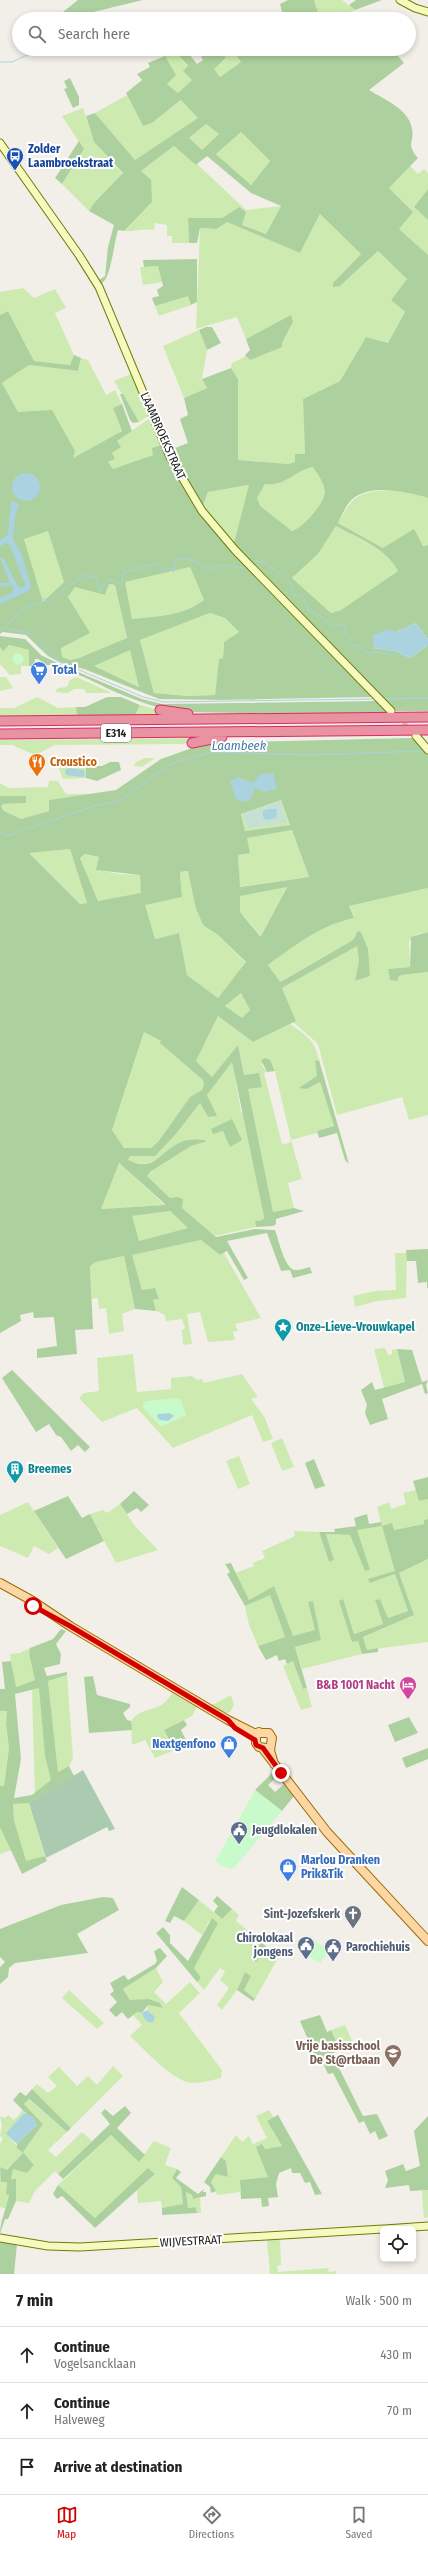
<!DOCTYPE html>
<html lang="en">
<head>
<meta charset="utf-8">
<style>
	:root { --surface:#fff; --page:#f6f6f6; --text:#222; --muted:#767676; --line:#e0e0e0; --accent:#d40000 }
	body { margin:0; font-family:"Fira Sans Condensed",sans-serif; background:var(--page); color:var(--text) }
	.controls { position:absolute; right:12px; bottom:12px; display:grid; overflow:hidden; border-radius:6px; box-shadow:0 2px 6px #0003 }
	.controls button { width:36px; height:36px; display:grid; place-items:center; padding:0; border:0; border-bottom:1px solid var(--line); background:var(--surface); color:var(--text); font:20px sans-serif }
	.stop { position:absolute; width:12px; height:12px; margin:-9px; border:3px solid #d40000; border-radius:50%; background:#fff }
	.stop.end { background:#d40000; border-color:#fff; box-shadow:0 1px 4px #0008 }
	.list { margin:0; padding:0; list-style:none }
	h2 { display:flex; justify-content:space-between; align-items:center; height:52px; margin:0; padding:0 16px; font-size:17px }
	h2 small { font-size:13px; font-weight:400; color:var(--muted) }
	.list li { display:grid; grid-template-columns:26px 1fr auto; gap:12px; align-items:center; box-sizing:border-box; height:56px; padding:0 16px; border-top:1px solid var(--line) }
	.list b { display:block; font-size:15px; white-space:nowrap }
	.list p { margin:0; font-size:13px; white-space:nowrap; color:var(--muted) }
	.list em { font-size:13px; font-style:normal; color:var(--muted) }
	.icon { flex:none; width:22px; height:22px; fill:none; stroke:currentColor; stroke-width:2; stroke-linecap:round; stroke-linejoin:round }
	.map { position:relative; flex:none; width:428px; height:2274px; overflow:hidden }
	.search { position:absolute; background:var(--surface); box-shadow:0 2px 6px #0003; left:12px; right:12px; top:12px; height:44px; display:flex; align-items:center; gap:10px; box-sizing:border-box; padding:0 14px; border-radius:22px; color:var(--muted); font-size:15px }
	.sheet { height:220px; background:var(--surface) }
	nav { display:flex; justify-content:space-around; align-items:center; box-sizing:border-box; height:56px; border-top:1px solid var(--line); background:var(--surface); font-size:11px; color:var(--muted) }
	nav a { display:grid; justify-items:center; gap:2px }
	nav .on { color:var(--accent) }
	.map>svg:first-child { display:block }
	.grass { fill:#cdebb0; fill-rule:evenodd }
	.forest { fill:#add19e; fill-rule:evenodd }
	.wetland { fill:#c6e0d4 }
	.cemetery { fill:#aacbaf }
	.park { fill:#c8facc }
	.water { fill:#aad3df }
	.lines { fill:none; stroke-linecap:round; stroke-linejoin:round }
	.stream { stroke:#aad3df; stroke-width:1 }
	.secondary-tunnel { stroke:#c8c6c1; stroke-width:7; stroke-dasharray:7 3.5; stroke-linecap:butt }
	.secondary-casing { stroke:#707d05; stroke-width:9 }
	.primary-casing { stroke:#a06b00; stroke-width:10 }
	.highway-casing { stroke:#dc2a67; stroke-width:11 }
	.secondary { stroke:#f7fabf; stroke-width:7 }
	.primary { stroke:#fcd6a4; stroke-width:8 }
	.highway { stroke:#e892a2; stroke-width:9 }
	.route { stroke:#d40000; stroke-width:5 }
	.labels { text-anchor:middle; dominant-baseline:central; stroke-width:4; stroke-linejoin:round; paint-order:stroke }
	.shield { fill:#fff; stroke:#646464; stroke-width:1 }
	.shield-label { font-size:11px; font-weight:bold; fill:#222 }
	.transit-label { font-size:12px; font-weight:bold; fill:#164399; stroke:#fff; text-anchor:start }
	.street-label { font-size:12px; fill:#222; stroke:#fff }
	.shop-label { font-size:12px; font-weight:bold; fill:#366cbe; stroke:#fff; text-anchor:start }
	.food-label { font-size:12px; font-weight:bold; fill:#c56008; stroke:#fff; text-anchor:start }
	.culture-label { font-size:12px; font-weight:bold; fill:#0d838f; stroke:#fff; text-anchor:start }
	.hotel-label { font-size:12px; font-weight:bold; fill:#b23c85; stroke:#fff; text-anchor:end }
	.service-label { font-size:12px; font-weight:bold; fill:#4e5e75; stroke:#fff; text-anchor:start }
	.worship-label { font-size:12px; font-weight:bold; fill:#5b616d; stroke:#fff; text-anchor:end }
	.education-label { font-size:12px; font-weight:bold; fill:#785e54; stroke:#fff; text-anchor:end }
	.water-label { font-size:13px; font-style:italic; fill:#4a7aab; stroke:#fff }
</style>
</head>
<body>
<div class="map">
<svg width="428" height="2274" viewBox="0 0 428 2274">
	<rect width="100%" height="100%" fill="#f2efe9"/>
	<path class="grass" d="M314,0H342L355,10L330,19H320Z
		M218,49H232L241,62L220,77L213,69L226,59Z
		M175,51L188,67L192,80L178,93L167,84L165,56Z
		M127,95L143,126L152,123L182,100L199,118L135,160L95,113Z
		M83,108L94,142L123,174L94,203L89,211L62,184L84,149L62,116Z
		M206,124L219,134L202,150L188,138Z
		M241,132L270,161L251,185L216,154Z
		M174,146L197,164L246,210L281,206L266,234L242,225L239,207L222,218L188,219L189,243H172V236H167V225L155,223L154,230C141,228 135,232 124,231L152,202L141,171Z
		M410,166L418,174L424,169L428,173V189L414,207L428,220V255L398,229L388,188Z
		M320,214L361,254L333,283L340,286L378,251L407,279L391,300L405,312L388,343L366,337L340,381L303,399L305,454L295,462L288,464L238,460V379L231,368L232,363L246,356L250,360C269,349 293,341 291,316L246,339L237,317L196,329L200,228L217,229L227,222L300,253Z
		M158,266L163,282L143,285L140,267Z
		M23,288L34,298L55,289L66,308L55,313L74,355L70,365L34,361L8,311L0,315V292Z
		M188,295L191,305L159,316L155,306Z
		M199,330L207,350L202,379L207,388L184,398L163,346Z
		M81,358L88,360L106,395L115,390L122,404L113,408L122,431L73,458L18,412L2,383L29,365L78,371Z
		M133,373L150,415L139,422L114,381Z
		M150,418L161,445L153,448V455L113,470L108,462L114,459L112,454L117,441Z
		M313,467C318,475 327,486 324,496C321,507 302,528 292,531L259,506L257,498L265,484C286,487 292,471 313,467Z
		M250,485L234,543L203,506L208,492Z
		M397,489L428,498V545L383,548L338,523C355,490 362,493 397,489Z
		M336,526C358,538 386,548 398,571L341,610L331,613L292,578L318,554Z
		M48,530L64,582L43,603L24,539Z
		M190,567L204,600C183,616 158,616 132,619L124,582Z
		M109,584L115,585L127,639L79,658L70,660L62,657L61,648L89,633L68,597L75,586L105,595Z
		M210,613L225,618L239,632L224,642L223,658L219,659L215,695L188,696L154,693L140,640Z
		M9,645L29,650V666H21V674L10,675L0,664V647L3,650Z
		M130,649L140,687L93,666Z
		M0,677H6L13,688L0,691Z
		M76,677L110,692V693H86L84,689H74L68,693L55,692L58,688L67,687L70,680Z
		M37,697L58,708L76,707L77,716L0,717V708H14Z
		M140,705L178,715H135Z
		M202,738L184,744L55,745L35,755L12,745H0V740Z
		M145,758H155L142,767L134,766L136,762Z
		M58,762H73L77,766H86V778L63,779L57,764Z
		M49,781H58L66,794H99L49,800V811L21,819L4,811L1,806L4,804L25,803L26,796H0V783L9,788L48,787Z
		M281,800L290,825L245,831L241,814Z
		M292,830L309,877L239,887L238,855L249,853L246,838Z
		M70,849L87,903L80,904L28,852Z
		M85,854L99,857L97,870L120,874L141,875V894L98,901L80,858Z
		M189,871L196,909L203,925L218,935L246,963L218,998L187,975L179,933L155,939L144,904L182,897L180,872Z
		M287,886L261,936L240,912V895Z
		M428,888V932L415,935L409,941L410,967L389,969L398,977L402,975L428,972V1115L409,1120L402,1097L337,1115L318,1044L293,1022L296,1021L282,988L357,945L359,960L355,981L370,976L355,935L353,940L279,982L268,965C296,944 320,926 354,918L349,906Z
		M241,993L250,1010L242,1019L225,1006Z
		M218,1016L253,1042L290,1024C307,1036 314,1039 319,1060L315,1061L318,1075L307,1089L320,1082L334,1126L317,1131V1133L291,1140L302,1179L288,1183L294,1208L273,1212L238,1046L212,1077L196,1061ZM261,1064L274,1067L291,1140L289,1143L282,1144L264,1073L267,1072Z
		M144,1032L161,1041L203,1080L205,1085L202,1090L190,1097L158,1142L151,1148H124L112,1130Z
		M232,1061L241,1112L244,1114L264,1217L263,1220L255,1221L256,1227L215,1236L182,1208L180,1197L170,1198L147,1176L150,1172L191,1146L205,1142V1140C193,1144 179,1146 168,1152C150,1162 150,1168 127,1160L130,1156H155L176,1134L200,1103L208,1117L216,1116L207,1095Z
		M119,1163L165,1205L100,1209Z
		M170,1211L189,1228L139,1241L131,1216Z
		M201,1240L220,1255L224,1253L261,1318L235,1324L238,1331L233,1332L235,1340L208,1342L200,1312L187,1314L192,1344L183,1345L182,1330L185,1328L182,1319L166,1321L165,1315L156,1311L153,1300L159,1299L155,1288L142,1290L131,1255Z
		M395,1253H407L406,1298L377,1301L355,1307L353,1296L375,1291L396,1290Z
		M124,1256L135,1309L122,1314L124,1331L109,1334L106,1308L99,1309L98,1298L92,1299L90,1266L96,1262Z
		M385,1348L388,1355L392,1354V1350L397,1349L405,1382L384,1388L374,1349Z
		M133,1354L137,1392L171,1389V1378L192,1376L197,1380L202,1379L204,1383L242,1374L258,1397L251,1399L265,1418L273,1439L263,1442L252,1415L173,1448L137,1408L102,1422L79,1398L84,1393L99,1391L97,1358Z
		M282,1438L294,1467L282,1471L271,1443Z
		M239,1456L250,1484L238,1489L226,1461Z
		M416,1490L419,1501L428,1499V1519L424,1520V1524L394,1530L395,1571L370,1583L395,1574L408,1611L388,1618L380,1599L375,1600L383,1624L354,1634L343,1600L352,1642L358,1641L362,1654L302,1669L295,1647L321,1640L308,1602L316,1631L293,1637L274,1586L249,1600L235,1573L254,1566L253,1563L265,1558L262,1551L295,1536L294,1531L319,1532L329,1562L334,1560L326,1534L350,1535L365,1571H369L356,1530L382,1526L377,1507L389,1502L391,1509L406,1504L403,1493Z
		M28,1502L58,1548L49,1554L34,1546L28,1558L0,1546V1515Z
		M120,1504L135,1526L158,1550L116,1563L90,1514L103,1510L107,1513Z
		M428,1559V1642L367,1650L363,1637L414,1615L399,1573Z
		M270,1594L285,1637L258,1646L249,1625L245,1606Z
		M30,1648L29,1653L39,1681L55,1777L35,1796L32,1692L35,1680L15,1687L10,1654L20,1653Z
		M293,1661L303,1689L307,1688L312,1707L301,1710L283,1666Z
		M67,1675L73,1758L69,1766L58,1772L48,1681Z
		M172,1693L197,1707L192,1716L164,1730L175,1750L155,1758L145,1740L132,1745L131,1721C132,1720 133,1718 134,1717C146,1706 161,1713 172,1693Z
		M231,1695L234,1705L230,1712L227,1713L212,1705Z
		M0,1711H7L6,1724L9,1748L4,1786H0Z
		M13,1803H29L45,1856L26,1862L14,1820Z
		M0,1827L12,1850L0,1854Z
		M199,1900L222,1919L232,1909L239,1915L236,1921L261,1942L252,1959L264,1951L277,1960L255,1999L244,1990L251,1976L245,1972L237,1990L222,2010L217,2005L229,1988L220,1980L225,1971L220,1968L204,1990L197,1982L201,1978L193,1968L211,1918L202,1935L184,1921Z
		M156,1968L163,1982L154,1992L166,2004L190,1982L200,1993L179,2013L222,2070L221,2078C212,2080 202,2083 193,2083C174,2083 143,2048 130,2036L142,2025L133,2015L137,2012L142,2013L143,2016L152,2014L147,2010L148,2005L163,2008L160,2003L149,1999L131,2001L123,1989Z
		M69,1990L104,2023L97,2029L62,1998Z
		M345,2025L352,2041L337,2043L331,2030Z
		M113,2066L123,2076L71,2128L32,2089L37,2084L48,2093L57,2086L48,2077L59,2067L77,2086L88,2076L97,2085Z
		M28,2099L67,2132L48,2150L56,2157L82,2132L92,2141L58,2174L55,2171L35,2191L29,2203L16,2201V2179H11L13,2169L27,2173L34,2165L23,2153L7,2170L0,2167V2144L3,2138L0,2136L2,2125L0,2116L5,2118L8,2115L14,2120L24,2109V2113L6,2134L23,2152L43,2124L24,2104Z
		M269,2110L274,2118L267,2121L282,2146L265,2149L268,2177L240,2180V2192L217,2195L211,2182L216,2174L228,2177L226,2161L221,2157L236,2135L242,2142L249,2136L253,2144L267,2138L256,2116Z
		M111,2135L139,2161L154,2141L171,2148L165,2165L177,2169L172,2178L181,2187L183,2204L162,2208L161,2201L138,2203L137,2191L155,2174L95,2218L58,2185Z
		M0,2172L7,2182L6,2194H10L7,2209L0,2207Z
		M428,2190V2217L424,2218L422,2191Z
		M186,2192L192,2195L193,2199L200,2197L201,2213H197L196,2207L188,2208Z
		M267,2239H280L281,2265L277,2266L278,2272L328,2268L329,2272L336,2271V2274H270Z"/>
	<path class="forest" d="M78,0H143L64,19L58,16Z
		M288,0H314L320,19H270L282,12L280,4Z
		M356,0H382L355,10L349,5Z
		M179,49H185L197,64L203,60L201,57L210,49H218L226,58L214,69L220,77L241,62L232,49H338L340,51L345,49H392L404,63L369,90C385,100 409,109 412,129C415,142 405,143 418,158L389,188L413,212L399,229L428,255V498C407,492 375,484 355,497C347,502 342,515 338,523L383,548L414,529L423,546L428,545V639L416,623L396,632L373,635V648L395,651L410,658L428,645V711H396L234,543L249,485L208,492L203,506L170,450L188,443L180,419L188,415L184,398L207,388L202,379L231,368L238,379V460L288,464L295,462V454H305L303,399L340,381L366,337L388,343L405,312L391,300L407,279L378,251L340,286L333,287V283L361,254L320,214L300,253L227,222L217,229L200,228L197,243H189L188,218H222L239,207L246,212L242,225L266,234L281,206L251,193L207,156L196,165L174,146L141,171L151,180L152,202L124,231L118,230C114,242 111,278 102,283L99,280L105,276L108,247L114,225L89,211L94,203L123,173L94,142L86,116L95,113L135,160L198,118L181,100L152,123L143,126L126,93L142,80L137,74L150,67L148,63L165,56L176,75L167,84L178,93L192,80L183,71L188,66L175,51ZM206,124L219,134L202,150L189,138ZM241,132L270,161L251,185L216,154ZM313,467C318,475 327,486 324,496C321,507 302,528 292,531L260,506L257,498L265,484C286,487 293,471 313,467ZM336,526C358,538 386,548 398,571L341,610L331,613L292,578L318,554Z
		M70,78L79,97V105L73,108L64,89L67,88L64,81Z
		M79,141L84,149L62,184L55,178Z
		M428,189V220L414,207Z
		M197,259V302L191,305L188,296L155,306L152,298L159,296L157,290L163,286L158,266L144,267L143,260Z
		M8,311L34,361L70,365L74,355L81,358L78,371L29,365L2,383L18,412L52,410L75,451L73,458L122,431L113,408L122,404L132,431L117,441L121,447L112,453L115,459L108,462L113,469L153,455L152,448L161,445L198,512L229,548L372,697L220,700L159,699L84,669L61,663L48,656L26,635L3,632L0,634V315ZM48,531L64,582L43,602L24,539ZM190,567L204,600C183,616 158,616 132,619L125,582ZM109,584L115,585L127,638L79,658L70,660L62,657L61,648L90,633L68,597L75,587L105,595ZM210,613L225,618L239,632L224,642L223,658L219,659L215,695L188,696L154,693L140,640ZM130,650L139,687L94,666Z
		M291,315L293,322L282,343V347L250,360L245,355L250,350L246,339Z
		M206,327H212L221,343L207,350L199,330Z
		M120,394H123L139,422L133,423L130,420Z
		M0,636L25,639L41,655L57,663L142,699L162,704L379,701L387,712L306,714L184,712C158,709 137,701 113,691C97,684 82,674 64,671L63,669H56V665H47L38,659H35L34,666H29V650L9,645L3,651L0,647Z
		M107,697H121L140,705L135,715L77,716L76,707H85Z
		M412,738L428,755V888L349,906L354,918C319,926 297,944 268,965L280,982L353,940L358,931L361,932L368,949L370,976L355,981L359,960L357,946L282,988L296,1021L253,1042L218,1016L196,1061L212,1077L238,1045L244,1075L259,1073L262,1087L248,1089L273,1212L294,1208L304,1211L276,1219V1224L273,1226L256,1227L255,1221L263,1220L264,1217L232,1062L207,1095L217,1116L208,1117L200,1103L176,1134L155,1156H130L128,1160C154,1172 157,1155 177,1144C185,1139 195,1139 205,1140V1142L191,1146L150,1172L147,1176L170,1198L178,1197L183,1199L182,1208L216,1237L255,1229L275,1230C279,1241 283,1262 292,1269C296,1272 306,1268 310,1267L312,1273L293,1278L290,1270L281,1271L267,1233L227,1241L248,1278L244,1280L227,1251L220,1255L201,1240L132,1255L142,1290L155,1288L159,1299L153,1300L156,1311L135,1309L124,1256L96,1262L90,1266L93,1329L75,1330L77,1354L37,1358V1349L57,1346L54,1317L34,1318L33,1312L20,1315L21,1321L0,1333V796H26V803L4,804L1,806L4,811L21,819L49,811V800L116,790L161,759L206,743ZM281,800L290,825L245,831L241,814ZM292,830L309,877L240,887L238,855L250,853L247,838ZM70,849L87,903L80,904L29,853ZM85,854L99,857L96,870L140,875L141,893L98,901L80,858ZM188,871L196,909L203,925L218,935L246,962L218,998L187,975L179,933L155,939L145,905L182,897L180,872ZM287,887L261,936H260L240,912V896ZM241,993L250,1010L242,1018L225,1006ZM144,1032L161,1041L160,1043L203,1080L204,1085L202,1090L190,1097L158,1142L151,1148H124L112,1130ZM119,1163L165,1204V1205L101,1209ZM170,1211L188,1228L139,1241L132,1216Z
		M110,762H119L121,770L97,781L86,778V766H102Z
		M428,932V972L402,975L398,977V981L390,980L388,969L410,967L411,937Z
		M265,1058L270,1060L275,1071L267,1072L261,1060Z
		M319,1060L349,1164L345,1160L337,1133L319,1138L317,1131L334,1126L320,1082L307,1089L299,1088L317,1076L315,1061Z
		M232,1119L242,1140L230,1147L223,1131L213,1134L211,1129Z
		M428,1249V1288H427V1282L418,1283L416,1261H407L406,1250Z
		M397,1349L412,1350L422,1382L428,1380L426,1385L428,1393L425,1394L422,1384L382,1399L388,1419L370,1425L365,1413L367,1405L361,1390L372,1382L375,1390L405,1382Z
		M12,1370L90,1447L85,1452L78,1445L71,1451L61,1437L56,1435L49,1424L36,1432L2,1378Z
		M314,1459L325,1486L315,1489L305,1463Z
		M428,1477V1499L419,1501L413,1481Z
		M134,1491L149,1505L141,1512L137,1508L127,1514L120,1504Z
		M68,1496L82,1518L90,1514L104,1541L66,1559L34,1511Z
		M367,1514L369,1524L381,1522L382,1526L392,1523L394,1530L424,1524V1520L428,1519V1559L399,1573L414,1615L363,1637L367,1650L378,1648V1652L362,1654L358,1641L352,1642L339,1601L343,1599L354,1634L383,1624L375,1600L380,1599L388,1618L408,1611L395,1574L370,1583L368,1579L395,1571L382,1526L357,1530L370,1570L365,1571L350,1535L326,1534L334,1560L329,1562L319,1532H335L334,1529L356,1526L354,1518Z
		M231,1563L249,1600L274,1586L293,1636L315,1630L308,1602L313,1601L321,1640L295,1647L307,1688L303,1689L293,1661L287,1664L285,1659L279,1661L277,1655L266,1660L258,1646L285,1637L270,1595L245,1606L227,1574L230,1572L225,1564Z
		M61,1629L66,1631L56,1644L61,1654L60,1664L44,1668L47,1676L67,1672V1675L48,1681L58,1772L69,1766L74,1776L29,1803L13,1804L14,1820L26,1861L45,1856L47,1861L22,1874L0,1827V1786H4L9,1748L6,1724L7,1711H0V1689H5L2,1662L11,1661L16,1687L35,1680L29,1653L30,1648L53,1639ZM39,1688L45,1756L51,1780L32,1795L14,1798L21,1759L15,1694Z
		M93,1676L97,1695L130,1704V1707L123,1713L127,1720L131,1721L132,1730L89,1733L84,1677Z
		M409,1717L418,1733L395,1742L388,1725Z
		M184,1720L187,1725L181,1730L188,1744L175,1750L164,1730Z
		M428,1748V1759L406,1768L402,1758Z
		M274,1771L278,1776L268,1785L275,1792L284,1784L294,1796L282,1811L255,1790Z
		M182,1887L199,1900L184,1921L174,1916L170,1923L165,1921Z
		M217,1896L232,1909L222,1919L214,1912L218,1906L213,1901Z
		M103,1897L113,1898L119,1910L77,1934L88,1953L15,1963L9,1968L8,1977L0,1984V1967L5,1962L0,1957V1929L61,1905Z
		M212,1918L218,1923L194,1968L201,1978L197,1982L156,1933L163,1927L170,1935V1943L188,1961Z
		M261,1942L278,1957L277,1960L264,1951L256,1962L252,1959Z
		M160,1948L167,1956L156,1968L123,1989L130,2000L149,1999L160,2003L163,2008L148,2005L142,2013L137,2012L128,2019L122,2012L116,2017L109,2010L117,2002L110,1994L114,1991L110,1983L124,1975L128,1980L155,1964L157,1961L154,1951Z
		M245,1972L251,1976L244,1990L255,1999L253,2001L237,1990Z
		M320,2015L327,2032L331,2030L337,2043H349L332,2054L363,2116L377,2114L388,2136L379,2140L375,2131L370,2134L364,2121L359,2123L333,2073L328,2074L319,2055L315,2056L300,2021Z
		M32,2089L71,2128L67,2132L29,2099L24,2104L43,2124L23,2152L34,2165L27,2173L13,2169L11,2179H16V2201L8,2219H5L0,2234C0,2220 7,2208 9,2195L6,2194L7,2182H1L0,2167L7,2170L23,2153L17,2148V2144L37,2125L13,2100L20,2092L26,2096Z
		M125,2106L131,2113L117,2128L145,2155L139,2162L111,2135L63,2179L58,2174L110,2124L101,2113L105,2109L113,2116Z
		M278,2115L322,2194L315,2195L310,2182L305,2183L300,2173H292L291,2168L279,2173L276,2184L278,2197L268,2198L269,2206L262,2207L261,2198L241,2199L240,2180L268,2177L256,2147L262,2144L265,2149L282,2146L267,2121Z
		M428,2116V2190L410,2191L409,2185L385,2188L388,2180L385,2171L403,2164L406,2171L420,2166L414,2131Z
		M221,2157L226,2161L228,2177L216,2174L211,2182L216,2191L211,2193L210,2187L204,2182Z
		M148,2168L155,2174L95,2228L62,2196L57,2199L53,2194L58,2185L95,2218Z
		M177,2169L181,2172L176,2178L198,2194L204,2189L203,2192H206V2196L193,2199L192,2195L186,2192L188,2208L196,2207L197,2213L162,2215V2208L183,2204L181,2187L172,2178Z
		M0,2241L17,2244L14,2274H0Z"/>
	<path class="wetland" d="M280,801L287,822L248,828L243,814Z"/>
	<path class="cemetery" d="M83,1770L115,1829L109,1831L107,1827L46,1858L29,1803Z"/>
	<path class="park" d="M12.5 659a5.5 5.5 0 1 1 11 0a5.5 5.5 0 1 1-11 0Z
		M177,1398L181,1400L186,1415L163,1426L159,1425L143,1407V1403L146,1401Z
		M255,1790L282,1811L234,1868L229,1869L215,1862Z
		M314,1940L329,1951L320,1963L305,1954Z"/>
	<path class="water" d="M12 487a14 14 0 1 1 28 0a14 14 0 1 1-28 0Z
		M11,501L19,504L15,518L13,540L20,550L31,586L30,590L0,604V598L12,593L14,589L11,585L0,587V583H10L0,558L4,559L18,587H24L25,584L10,546L6,543L0,546V541L8,534Z
		M416,623L428,639V645L410,658L395,651L373,648V635L389,629L396,632Z
		M68,768L84,770L85,776L82,777L66,775L65,771Z
		M273,773L277,789L265,792L255,788L250,800L241,802L236,799L230,781L238,777L253,783L260,774Z
		M268,809H277L276,818L266,820L263,817V811Z
		M170,1413L174,1416L168,1421L160,1420L157,1417L158,1414Z
		M147,2010L155,2017L153,2022C148,2024 143,2018 142,2013Z
		M24,2113L33,2117L37,2125L17,2144L6,2134L7,2132Z"/>
	<g class="lines">
		<path class="stream" d="M62,19L84,0
			M0,62H12L40,49
			M255,561L265,563L286,578
			M287,580L294,587L292,591L294,594L303,596L309,610L322,617L334,627L339,624L344,626L346,635L353,645L360,646L367,653L379,652L392,655
			M5,627C19,616 19,605 40,604L43,598L48,602L85,574L89,578L95,575L100,592L107,580L116,581L121,585L124,572L156,564L163,570L168,568L174,572L175,559H189L208,569L224,565L244,568
			M0,631L4,628L31,634L58,660L70,666L143,697L164,702L374,699
			M386,699L428,698
			M0,832L7,836L94,806L119,801L172,763L212,752L309,755L425,751"/>
		<path class="secondary-tunnel" d="M395,716L412,733"/>
		<defs>
			<path id="secondary" d="M400,0L415,8L428,12
				M0,143L79,255L99,287L170,457L202,511L235,550L391,711
				M416,736L428,750
				M385,2229L428,2226
				M0,2238L48,2246L80,2247L383,2229"/>
			<path id="primary" d="M0,1583L31,1600L70,1626L228,1720L254,1733H269L272,1738L270,1750L274,1764
				M259,1732L256,1736V1743L259,1747L266,1748
				M263,1749L327,1832L428,1941"/>
			<path id="highway" d="M160,710L188,714
				M0,721L428,717
				M0,734L428,730
				M192,743L222,737"/>
		</defs>
		<use href="#secondary" class="secondary-casing"/>
		<use href="#primary" class="primary-casing"/>
		<use href="#highway" class="highway-casing"/>
		<use href="#secondary" class="secondary"/>
		<use href="#primary" class="primary"/>
		<use href="#highway" class="highway"/>
	</g>
	<g class="lines">
		<path class="route" d="M33,1606L70,1626L228,1720L235,1728L255,1740L256,1745L263,1748L281,1773"/>
	</g>
	<defs>
		<symbol id="bus-pin" viewBox="-11 -11 22 30"><path d="M0 17L-7.5 6A9.5 9.5 0 1 1 7.5 6Z" fill="#1a4fb4" stroke="#fff"/><path d="M-5-6H5V4H4V6H2V4H-2V6H-4V4H-5ZM-3.5-4V0h7V-4ZM-3.5 1.2v1.5H-2V1.2ZM2 1.2v1.5H3.5V1.2Z" fill="#fff"/></symbol>
		<symbol id="supermarket-pin" viewBox="-11 -11 22 30"><path d="M0 17L-7.5 6A9.5 9.5 0 1 1 7.5 6Z" fill="#3f7fe0" stroke="#fff"/><path d="M-6-5.5h2.5l.6 2H6L4.5 2H-2.5L-4.4-4H-6ZM-1.5 3.2a1.3 1.3 0 1 0 .1 0ZM3 3.2a1.3 1.3 0 1 0 .1 0Z" fill="#fff"/></symbol>
		<symbol id="restaurant-pin" viewBox="-11 -11 22 30"><path d="M0 17L-7.5 6A9.5 9.5 0 1 1 7.5 6Z" fill="#e8710a" stroke="#fff"/><path d="M-5-6h1v4h1v-4h1v4h1v-4h1v5L-1.5 .5V6h-2V.5L-5-1ZM5-6V6H3V1.5H1.5Q1.5-4 5-6Z" fill="#fff"/></symbol>
		<symbol id="sight-pin" viewBox="-11 -11 22 30"><path d="M0 17L-7.5 6A9.5 9.5 0 1 1 7.5 6Z" fill="#0f9aa8" stroke="#fff"/><path d="M0-6L1.8-2.2L6-1.7L2.9 1.2L3.7 5.4L0 3.3L-3.7 5.4L-2.9 1.2L-6-1.7L-1.8-2.2Z" fill="#fff"/></symbol>
		<symbol id="building-pin" viewBox="-11 -11 22 30"><path d="M0 17L-7.5 6A9.5 9.5 0 1 1 7.5 6Z" fill="#0f9aa8" stroke="#fff"/><path d="M-4-6H4V6H1V3H-1V6H-4ZM-2.5-4.3h1.7v1.8h-1.7ZM.8-4.3h1.7v1.8H.8ZM-2.5-1h1.7V.8h-1.7ZM.8-1h1.7V.8H.8Z" fill="#fff"/></symbol>
		<symbol id="hotel-pin" viewBox="-11 -11 22 30"><path d="M0 17L-7.5 6A9.5 9.5 0 1 1 7.5 6Z" fill="#d1479c" stroke="#fff"/><path d="M-6-4.5h1.5V1H6V5H4.5V3h-9V5H-6ZM-4 0a1.8 1.8 0 1 1 3.6 0ZM.5 0V-2.5h3Q6-2.5 6 0Z" fill="#fff"/></symbol>
		<symbol id="shop-pin" viewBox="-11 -11 22 30"><path d="M0 17L-7.5 6A9.5 9.5 0 1 1 7.5 6Z" fill="#3f7fe0" stroke="#fff"/><path d="M-5-2.5h2.3a2.7 3.5 0 0 1 5.4 0H5L5.5 6h-11ZM-1.5-2.5h3a1.5 2.3 0 0 0-3 0Z" fill="#fff"/></symbol>
		<symbol id="civic-pin" viewBox="-11 -11 22 30"><path d="M0 17L-7.5 6A9.5 9.5 0 1 1 7.5 6Z" fill="#5c6f8a" stroke="#fff"/><path d="M-.6-6.5H3V-4.5H.6V-3L4-1V1h2V6H-6V1h2V-1L-.6-3ZM-1.2 2.5V6h2.4V2.5Z" fill="#fff"/></symbol>
		<symbol id="church-pin" viewBox="-11 -11 22 30"><path d="M0 17L-7.5 6A9.5 9.5 0 1 1 7.5 6Z" fill="#6b7280" stroke="#fff"/><path d="M-1.2-6h2.4v3.5h3.3v2.4h-3.3V6h-2.4V-.1h-3.3v-2.4h3.3Z" fill="#fff"/></symbol>
		<symbol id="school-pin" viewBox="-11 -11 22 30"><path d="M0 17L-7.5 6A9.5 9.5 0 1 1 7.5 6Z" fill="#8d6e63" stroke="#fff"/><path d="M0-5L7-2L0 1L-7-2ZM-4 1L0 2.5L4 1V4Q0 6-4 4Z" fill="#fff"/></symbol>
	</defs>
	<g fill-rule="evenodd">
		<use href="#bus-pin" x="5" y="146" width="20" height="27"/>
		<use href="#supermarket-pin" x="29" y="660" width="20" height="27"/>
		<use href="#restaurant-pin" x="27" y="752" width="20" height="27"/>
		<use href="#sight-pin" x="273" y="1317" width="20" height="27"/>
		<use href="#building-pin" x="5" y="1459" width="20" height="27"/>
		<use href="#hotel-pin" x="398" y="1675" width="20" height="27"/>
		<use href="#shop-pin" x="219" y="1734" width="20" height="27"/>
		<use href="#civic-pin" x="229" y="1820" width="20" height="27"/>
		<use href="#shop-pin" x="278" y="1857" width="20" height="27"/>
		<use href="#church-pin" x="343" y="1904" width="20" height="27"/>
		<use href="#civic-pin" x="296" y="1935" width="20" height="27"/>
		<use href="#civic-pin" x="323" y="1937" width="20" height="27"/>
		<use href="#school-pin" x="383" y="2043" width="20" height="27"/>
	</g>
	<g class="labels">
		<rect class="shield" x="101" y="724" width="30" height="18" rx="3"/>
		<g class="shield-label">
			<text x="116" y="733">E314</text>
		</g>
		<g class="transit-label">
			<text x="28" y="149">Zolder<tspan x="28" dy="14">Laambroekstraat</tspan></text>
		</g>
		<g class="street-label">
			<text transform="translate(163 436) rotate(66)">LAAMBROEKSTRAAT</text>
			<text transform="translate(191 2241) rotate(-3)">WIJVESTRAAT</text>
		</g>
		<g class="shop-label">
			<text x="52" y="670">Total</text>
			<text x="216" y="1744" text-anchor="end">Nextgenfono</text>
			<text x="301" y="1860">Marlou Dranken<tspan x="301" dy="14">Prik&amp;Tik</tspan></text>
		</g>
		<g class="food-label">
			<text x="50" y="762">Croustico</text>
		</g>
		<g class="culture-label">
			<text x="296" y="1327">Onze-Lieve-Vrouwkapel</text>
			<text x="28" y="1469">Breemes</text>
		</g>
		<g class="hotel-label">
			<text x="395" y="1685">B&amp;B 1001 Nacht</text>
		</g>
		<g class="service-label">
			<text x="252" y="1830">Jeugdlokalen</text>
			<text x="293" y="1938" text-anchor="end">Chirolokaal<tspan x="293" dy="14">jongens</tspan></text>
			<text x="346" y="1947">Parochiehuis</text>
		</g>
		<g class="worship-label">
			<text x="340" y="1914">Sint-Jozefskerk</text>
		</g>
		<g class="education-label">
			<text x="380" y="2046">Vrije basisschool<tspan x="380" dy="14">De St@rtbaan</tspan></text>
		</g>
		<g class="water-label">
			<text x="239" y="745">Laambeek</text>
		</g>
	</g>
</svg>
<div class="controls">
<button><svg class="icon" aria-label="locate" viewBox="0 0 24 24"><circle cx="12" cy="12" r="6"/><path d="M12 2v4M12 18v4M2 12h4M18 12h4"/></svg></button>
</div>
<div class="stop" style="left:33px;top:1606px"></div>
<div class="stop end" style="left:281px;top:1773px"></div>
<div class="search"><svg class="icon" aria-label="search" viewBox="0 0 24 24"><circle cx="10" cy="10" r="6"/><path d="M15 15l6 6"/></svg>Search here</div>
</div>
<section class="sheet">
<h2>7 min<small>Walk · 500 m</small></h2>
<ul class="list">
<li><svg class="icon" aria-label="ahead" viewBox="0 0 24 24"><path d="M12 20V5M6 11l6-6 6 6"/></svg><div><b>Continue</b><p>Vogelsancklaan</p></div><em>430 m</em></li>
<li><svg class="icon" aria-label="ahead" viewBox="0 0 24 24"><path d="M12 20V5M6 11l6-6 6 6"/></svg><div><b>Continue</b><p>Halveweg</p></div><em>70 m</em></li>
<li><svg class="icon" aria-label="arrive" viewBox="0 0 24 24"><path d="M6 21V4h12l-3 4 3 4H6"/></svg><div><b>Arrive at destination</b></div></li>
</ul>
</section>
<nav>
<a class="on"><svg class="icon" aria-label="map" viewBox="0 0 24 24"><path d="M3 6l6-2 6 2 6-2v14l-6 2-6-2-6 2zM9 4v14M15 6v14"/></svg>Map</a>
<a><svg class="icon" aria-label="directions" viewBox="0 0 24 24"><path d="M12 3l9 9-9 9-9-9zM9 14v-3h6M13 9l2 2-2 2"/></svg>Directions</a>
<a><svg class="icon" aria-label="saved" viewBox="0 0 24 24"><path d="M7 4h10v16l-5-4-5 4z"/></svg>Saved</a>
</nav>
</body>
</html>
